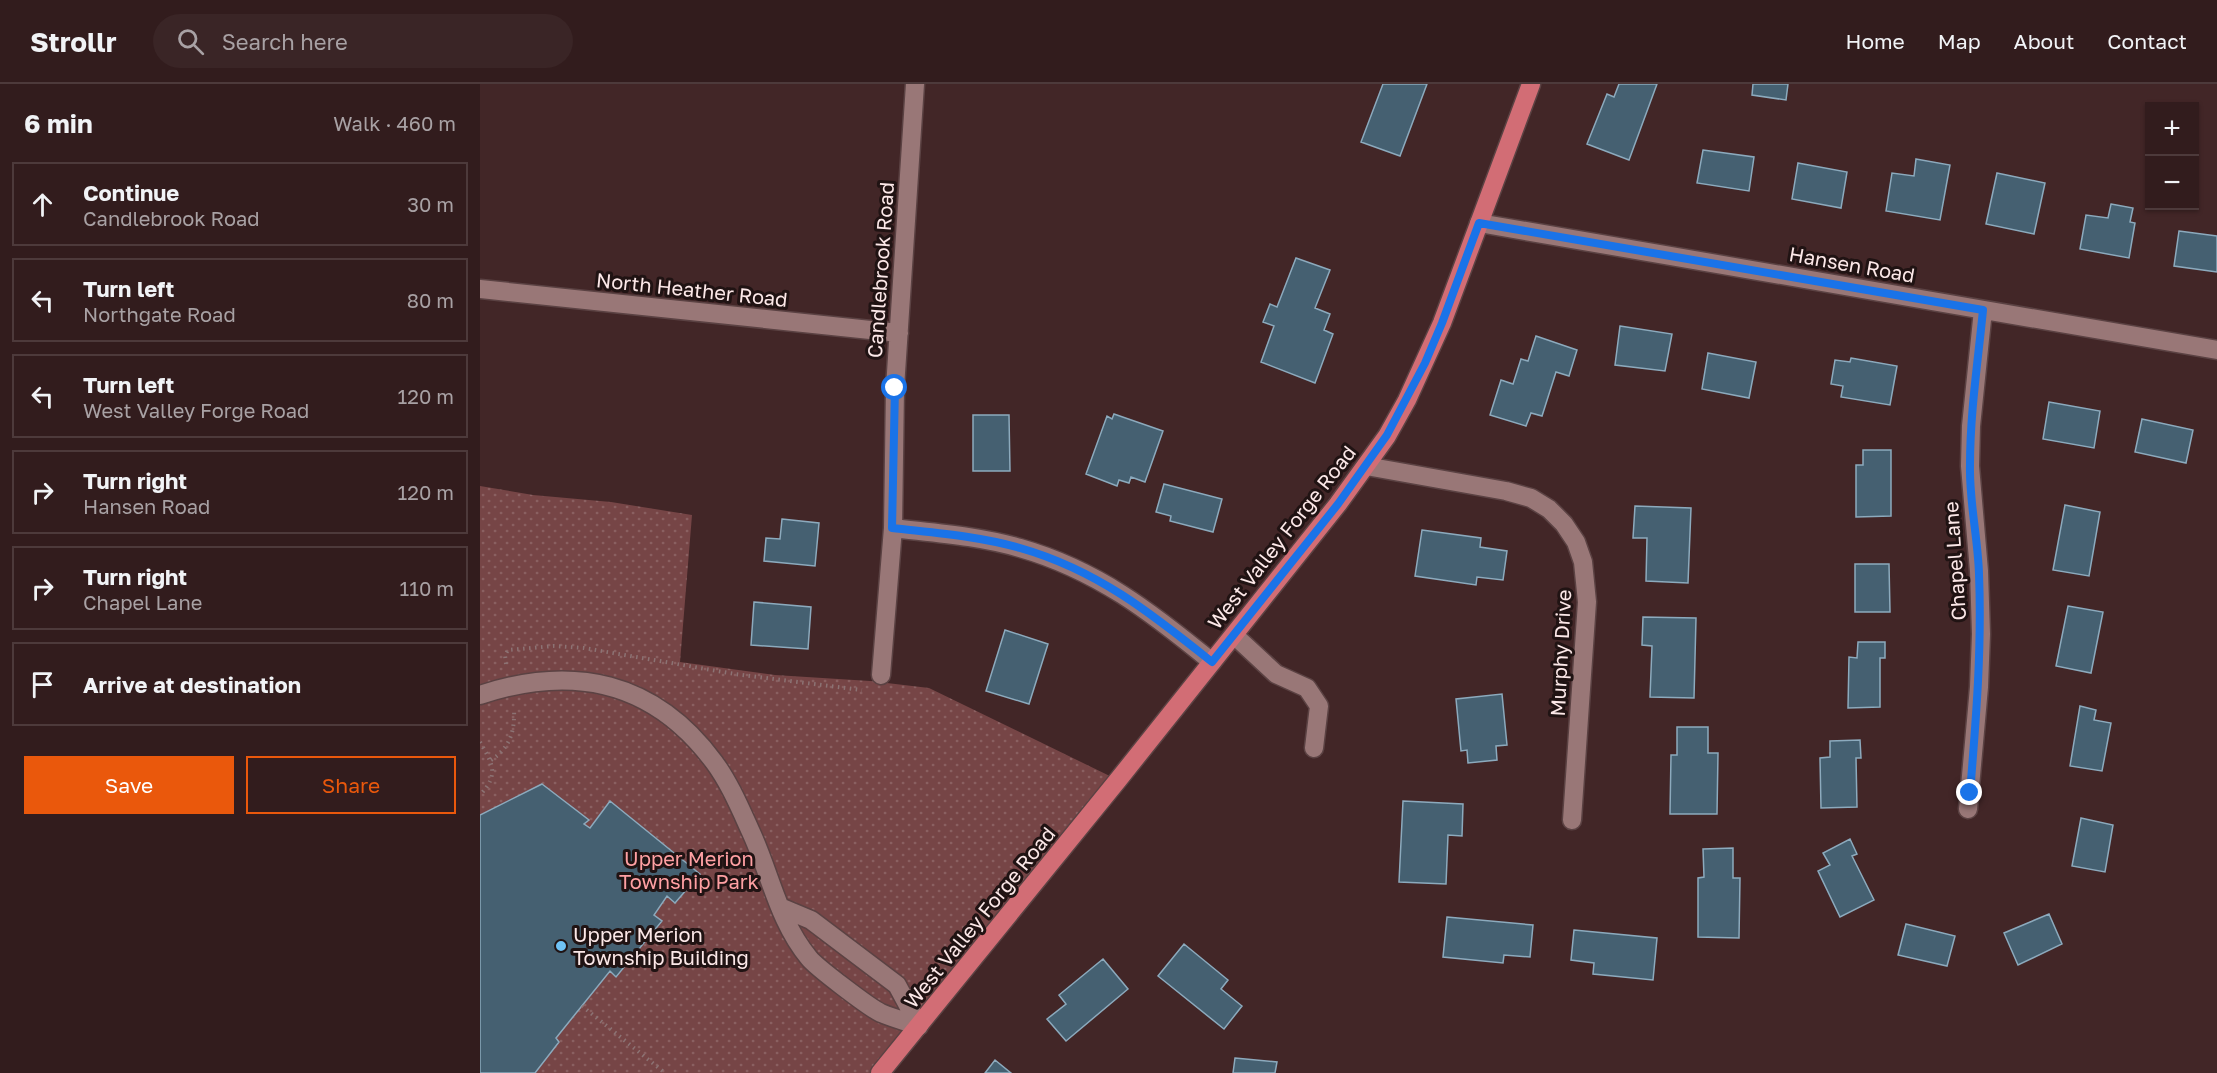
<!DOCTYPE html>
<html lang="en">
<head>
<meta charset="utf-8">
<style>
	:root { --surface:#321c1d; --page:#3a2526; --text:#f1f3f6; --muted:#a8a1a4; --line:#4d3a3b; --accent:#ea580c }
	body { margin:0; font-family:"Golos Text",sans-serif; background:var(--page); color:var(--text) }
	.controls { position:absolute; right:18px; top:18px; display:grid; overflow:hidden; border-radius:0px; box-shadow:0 2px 4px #0004 }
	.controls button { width:54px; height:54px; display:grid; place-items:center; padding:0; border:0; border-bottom:2px solid var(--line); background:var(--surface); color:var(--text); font:30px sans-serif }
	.stop { position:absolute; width:18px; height:18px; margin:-14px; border:4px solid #1a73e8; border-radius:50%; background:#fff }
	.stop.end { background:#1a73e8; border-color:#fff; box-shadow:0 2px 6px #0008 }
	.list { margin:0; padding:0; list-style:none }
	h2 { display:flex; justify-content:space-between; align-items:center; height:78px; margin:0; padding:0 24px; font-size:26px }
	h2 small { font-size:20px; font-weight:400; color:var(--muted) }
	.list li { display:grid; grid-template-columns:39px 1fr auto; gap:18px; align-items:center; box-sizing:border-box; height:84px; margin:0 12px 12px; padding:0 12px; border:2px solid var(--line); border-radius:0px }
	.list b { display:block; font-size:22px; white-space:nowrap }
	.list p { margin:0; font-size:20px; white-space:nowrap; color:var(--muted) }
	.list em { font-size:20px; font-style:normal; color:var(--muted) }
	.actions { display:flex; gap:12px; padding:18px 24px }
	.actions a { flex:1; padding:14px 0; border:2px solid var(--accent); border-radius:0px; text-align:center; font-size:21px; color:var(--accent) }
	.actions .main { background:var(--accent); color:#fff }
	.icon { flex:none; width:33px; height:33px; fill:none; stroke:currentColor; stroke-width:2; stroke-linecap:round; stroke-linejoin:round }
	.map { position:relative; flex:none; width:1737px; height:989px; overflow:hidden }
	header { display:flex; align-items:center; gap:36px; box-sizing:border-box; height:84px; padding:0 30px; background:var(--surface); border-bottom:2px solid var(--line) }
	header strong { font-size:28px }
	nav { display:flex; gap:33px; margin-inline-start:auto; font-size:21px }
	.search { width:420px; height:54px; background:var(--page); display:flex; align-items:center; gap:15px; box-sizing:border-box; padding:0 21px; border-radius:33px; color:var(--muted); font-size:22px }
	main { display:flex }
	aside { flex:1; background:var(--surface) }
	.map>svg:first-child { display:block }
	.park { fill:url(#park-dots) }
	.building { fill:#456071; stroke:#8caabd; stroke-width:1.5 }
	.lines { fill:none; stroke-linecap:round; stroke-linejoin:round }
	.minor-casing { stroke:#5b4243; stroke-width:21 }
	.major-casing { stroke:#5b4243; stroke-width:21 }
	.path { stroke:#8c7374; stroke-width:4; stroke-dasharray:1.5 4.5; stroke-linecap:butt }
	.minor { stroke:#977; stroke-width:18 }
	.major { stroke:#d26d75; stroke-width:18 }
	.route { stroke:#1a73e8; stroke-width:8 }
	.poi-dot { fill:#6fc2f4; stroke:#201313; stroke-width:2 }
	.labels { text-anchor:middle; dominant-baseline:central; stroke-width:6; stroke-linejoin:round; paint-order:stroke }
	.street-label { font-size:20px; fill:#fce8e8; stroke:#201313 }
	.park-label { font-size:20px; fill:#ffa0a3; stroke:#201313 }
	.poi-label { font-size:20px; fill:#fce8e8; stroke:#201313; text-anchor:start }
</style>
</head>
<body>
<header>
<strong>Strollr</strong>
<div class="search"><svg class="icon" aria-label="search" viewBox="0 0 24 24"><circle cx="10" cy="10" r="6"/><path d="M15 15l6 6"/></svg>Search here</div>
<nav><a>Home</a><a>Map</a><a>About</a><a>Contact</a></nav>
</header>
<main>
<aside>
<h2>6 min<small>Walk · 460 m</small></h2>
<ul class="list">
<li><svg class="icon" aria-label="ahead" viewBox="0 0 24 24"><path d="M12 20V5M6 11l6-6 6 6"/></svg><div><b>Continue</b><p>Candlebrook Road</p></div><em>30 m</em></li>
<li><svg class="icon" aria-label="left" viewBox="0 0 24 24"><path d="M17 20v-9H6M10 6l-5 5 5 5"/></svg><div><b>Turn left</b><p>Northgate Road</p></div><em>80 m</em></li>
<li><svg class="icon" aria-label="left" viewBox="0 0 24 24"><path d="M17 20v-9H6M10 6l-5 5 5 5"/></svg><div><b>Turn left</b><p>West Valley Forge Road</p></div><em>120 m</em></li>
<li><svg class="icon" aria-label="right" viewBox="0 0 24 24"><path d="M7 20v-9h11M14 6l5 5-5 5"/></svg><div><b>Turn right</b><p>Hansen Road</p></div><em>120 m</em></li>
<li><svg class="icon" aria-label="right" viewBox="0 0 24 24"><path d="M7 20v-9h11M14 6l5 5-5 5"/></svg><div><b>Turn right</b><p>Chapel Lane</p></div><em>110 m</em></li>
<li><svg class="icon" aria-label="arrive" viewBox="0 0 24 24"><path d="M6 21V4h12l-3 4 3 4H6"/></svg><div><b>Arrive at destination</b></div></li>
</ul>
<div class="actions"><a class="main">Save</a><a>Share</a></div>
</aside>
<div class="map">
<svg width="1737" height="989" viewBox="0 0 1737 989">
	<defs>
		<pattern id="park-dots" width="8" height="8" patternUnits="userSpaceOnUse" patternTransform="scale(1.5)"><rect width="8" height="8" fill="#764546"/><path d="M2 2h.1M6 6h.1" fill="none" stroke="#8a6061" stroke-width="1.8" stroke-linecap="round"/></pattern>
	</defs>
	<rect width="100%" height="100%" fill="#422627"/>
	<path class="park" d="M0,402L53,411L131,418L212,431L200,578L295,591L390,597L449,604L638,696L400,989H0Z"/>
	<path class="building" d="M903,0H947L920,72L881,58Z
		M1139,0H1177L1149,76L1107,60L1127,10L1134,13Z
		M1273,0H1308L1306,16L1272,11Z
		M1223,66L1274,73L1269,107L1217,99Z
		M1436,75L1470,81L1460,136L1406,127L1412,89L1434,92Z
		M1318,79L1367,88L1361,124L1312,115Z
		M1517,89L1565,99L1554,150L1506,140Z
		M1631,120L1653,124L1650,138L1655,139L1649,174L1600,165L1606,131L1628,134Z
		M1699,147L1737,152V188L1694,182Z
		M816,174L850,186L835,224L850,230L844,246L853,250L835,299L781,278L794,242L783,238L790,220L797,223Z
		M1140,242L1192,250L1185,287L1135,281Z
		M1056,252L1097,266L1089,292L1076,288L1062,332L1051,329L1046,342L1010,331L1021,296L1033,300L1041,275L1048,277Z
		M1228,269L1276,278L1269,314L1222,305Z
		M1371,274L1417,282L1410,321L1361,313L1363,302L1351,300L1355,276L1370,278Z
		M1569,318L1620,327L1614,364L1563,355Z
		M634,330L683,347L665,398L651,393L649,399L639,396L637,402L606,390L627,332L632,335Z
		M493,331H529L530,387H493Z
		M1662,335L1713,346L1706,379L1655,368Z
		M1383,366H1411V432L1376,433V381H1383Z
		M684,400L742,415L733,448L690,437L691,432L676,428Z
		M1585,421L1620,428L1609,492L1573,486Z
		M1155,422L1211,424L1208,499L1166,497L1167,454H1153Z
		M302,435L339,439L335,482L284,477L286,454L300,455Z
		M942,446L1001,454L1000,463L1027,467L1023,496L997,493L996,501L935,492Z
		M1375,480H1409L1410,528H1375Z
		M274,518L331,523L328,565L271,561Z
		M1588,522L1623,528L1611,589L1576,582Z
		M1163,533L1216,534L1214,614L1170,613L1172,562L1162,561Z
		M525,546L568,560L549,620L506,607Z
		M1378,558H1405V574H1400V623L1368,624L1369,573L1377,574Z
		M1022,610L1027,661L1016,662L1017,676L988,679L987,666L981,667L976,615Z
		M1600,622L1616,626L1614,636L1631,639L1622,687L1590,682Z
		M1197,643H1228V669H1238L1237,730H1190L1191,671H1197Z
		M1380,656L1381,674H1376L1377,723L1341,724L1340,674L1350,673V657Z
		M62,700L109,736L104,740L110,744L130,717L220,790L195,819L187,812L174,831L182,837L136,893L130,887L76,954L79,958L55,989H0V731Z
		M923,717L983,720L982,752L968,751L966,800L919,798Z
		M1601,734L1633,741L1625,788L1592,782Z
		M1370,755L1377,770L1372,772L1394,816L1360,833L1338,787L1350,781L1343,769Z
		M1253,764V794H1260L1259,854L1218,853V794L1224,793L1223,765Z
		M1569,830L1582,860L1538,881L1524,849Z
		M967,833L1053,841L1050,873L1024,871L1023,879L963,873Z
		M1426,840L1475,852L1467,882L1418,871Z
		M1094,846L1177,854L1173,896L1113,890L1114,879L1091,876Z
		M704,860L748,896L741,905L762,922L744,945L678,892Z
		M623,875L648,905L586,957L567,935L586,920L579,911Z
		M755,974L797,978L795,989H753Z
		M515,976L531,989H505Z"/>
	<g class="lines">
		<defs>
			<path id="minor" d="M999,139L1737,266
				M0,205L419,249
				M886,382L1026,407L1051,414L1069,425L1084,440L1096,458L1103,478L1107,518L1092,736
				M413,444C455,449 499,452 540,464C617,486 671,528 732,578
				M754,551L796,590L827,604L839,622L834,664
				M401,591L413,444L415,304L435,0
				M0,611C93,580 174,597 234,678C249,698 260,724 270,746C290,788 298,837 329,874C336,883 390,924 401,929C413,934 427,938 439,942
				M1488,725L1499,603L1501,550L1499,487L1490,382L1491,342L1503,226
				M300,823L331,836L417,901L439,942"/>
			<path id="major" d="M400,989L638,696L858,420L907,352L927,316L962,239L1051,0"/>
		</defs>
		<use href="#minor" class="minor-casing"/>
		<use href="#major" class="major-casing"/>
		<path class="path" d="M26,580L25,571L28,566L74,562L104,564L255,590L382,606
			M0,658C12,679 20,690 0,711
			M11,676C30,664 35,647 34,625
			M102,922L185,989"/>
		<use href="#minor" class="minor"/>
		<use href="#major" class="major"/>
	</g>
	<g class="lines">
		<path class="route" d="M415,304L412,444C455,449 498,452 540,464C617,486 671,529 732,578L858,420L907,351L945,279L962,239L999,139L1503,226C1498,277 1490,329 1490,381C1489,417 1498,454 1499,490C1502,564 1496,636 1490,709"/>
	</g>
	<circle class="poi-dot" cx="81" cy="862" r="6"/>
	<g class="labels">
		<g class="street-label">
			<text transform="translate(1372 180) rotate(10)">Hansen Road</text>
			<text transform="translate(400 186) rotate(-86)">Candlebrook Road</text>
			<text transform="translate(212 205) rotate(6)">North Heather Road</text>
			<text transform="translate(801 453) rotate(-52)">West Valley Forge Road</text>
			<text transform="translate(1474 477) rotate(-94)">Chapel Lane</text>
			<text transform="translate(1080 569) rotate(-87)">Murphy Drive</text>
			<text transform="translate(499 833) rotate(-51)">West Valley Forge Road</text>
		</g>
		<g class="park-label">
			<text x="209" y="774">Upper Merion<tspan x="209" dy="23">Township Park</tspan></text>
		</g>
		<g class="poi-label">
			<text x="93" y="850">Upper Merion<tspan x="93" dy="23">Township Building</tspan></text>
		</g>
	</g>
</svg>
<div class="controls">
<button>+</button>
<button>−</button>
</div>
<div class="stop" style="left:415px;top:304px"></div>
<div class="stop end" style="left:1490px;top:709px"></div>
</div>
</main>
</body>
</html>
